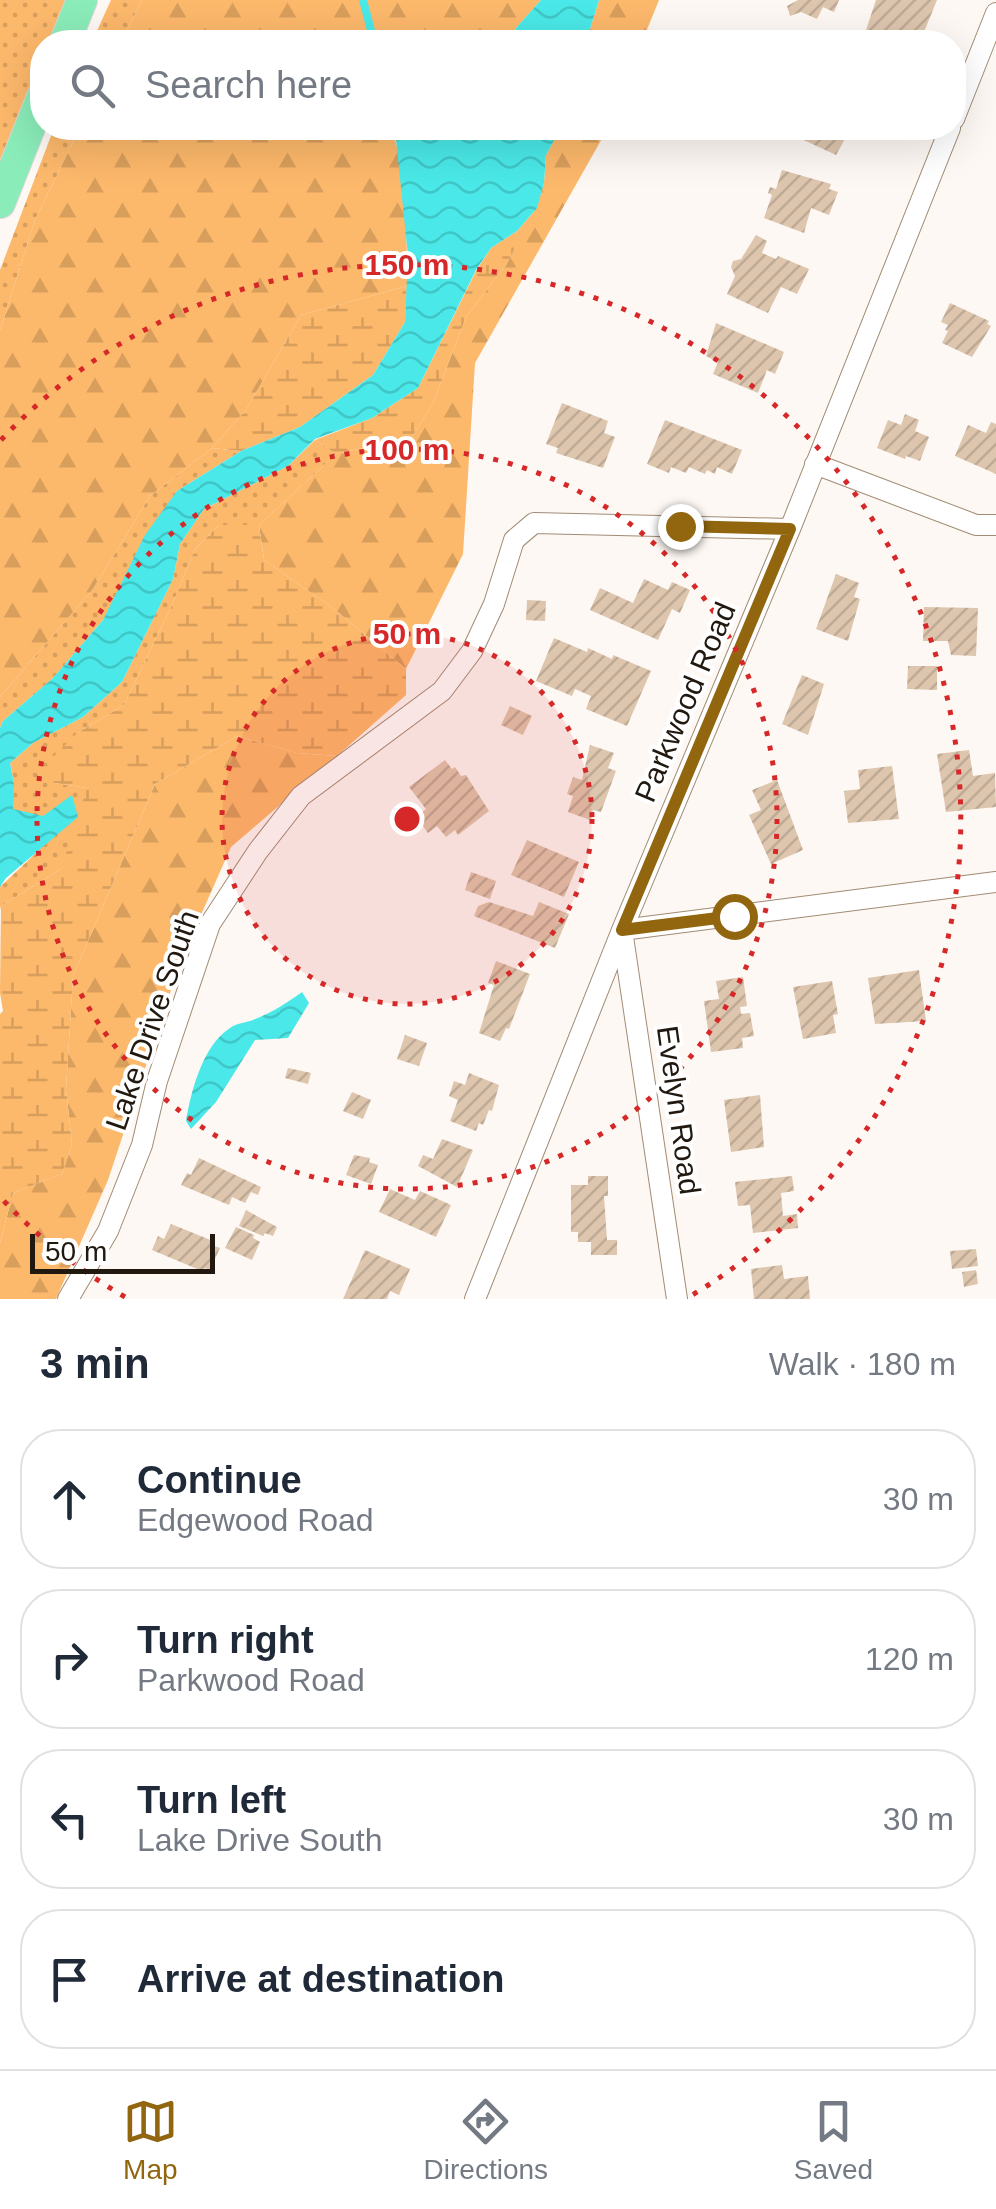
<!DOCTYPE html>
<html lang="en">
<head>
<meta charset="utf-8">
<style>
	:root { --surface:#fff; --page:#f6f6f7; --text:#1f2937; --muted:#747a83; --line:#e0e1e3; --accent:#91660f }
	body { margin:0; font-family:Helvetica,sans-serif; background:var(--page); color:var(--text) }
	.scale { position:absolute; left:30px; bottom:25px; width:185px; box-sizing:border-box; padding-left:10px; border:5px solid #211910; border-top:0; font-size:28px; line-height:35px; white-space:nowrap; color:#211910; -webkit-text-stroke:8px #fff; paint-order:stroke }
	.stop { position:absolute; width:30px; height:30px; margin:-22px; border:8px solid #91660f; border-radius:50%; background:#fff }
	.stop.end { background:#91660f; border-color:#fff; box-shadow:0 2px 10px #0008 }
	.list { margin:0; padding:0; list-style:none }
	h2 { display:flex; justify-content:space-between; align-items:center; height:130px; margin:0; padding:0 40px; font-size:42px }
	h2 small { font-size:32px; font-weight:400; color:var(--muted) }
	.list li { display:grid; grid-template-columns:65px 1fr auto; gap:30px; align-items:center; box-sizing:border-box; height:140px; margin:0 20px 20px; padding:0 20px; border:2px solid var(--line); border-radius:40px }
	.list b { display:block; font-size:38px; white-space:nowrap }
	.list p { margin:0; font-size:32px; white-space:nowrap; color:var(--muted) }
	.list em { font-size:32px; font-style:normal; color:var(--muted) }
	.icon { flex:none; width:55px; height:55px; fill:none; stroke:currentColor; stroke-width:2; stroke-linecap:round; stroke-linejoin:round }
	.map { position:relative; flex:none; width:996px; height:1299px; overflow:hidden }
	.search { position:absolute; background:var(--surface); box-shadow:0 10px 40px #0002; left:30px; right:30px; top:30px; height:110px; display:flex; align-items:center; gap:25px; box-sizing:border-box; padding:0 35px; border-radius:40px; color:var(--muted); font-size:38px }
	.sheet { height:770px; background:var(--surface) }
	nav { display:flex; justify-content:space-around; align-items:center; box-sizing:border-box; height:140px; border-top:2px solid var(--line); background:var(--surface); font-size:28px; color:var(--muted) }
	nav a { display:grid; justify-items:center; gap:5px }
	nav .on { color:var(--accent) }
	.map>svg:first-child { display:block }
	.grass { fill:url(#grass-dots) }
	.forest { fill:url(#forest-firs) }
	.wetland { fill:url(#wetland-marsh) }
	.water { fill:url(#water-waves) }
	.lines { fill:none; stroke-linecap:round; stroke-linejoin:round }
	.stream { stroke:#4ae8e8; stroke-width:8 }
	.building { fill:url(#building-hatch) }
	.street-casing { stroke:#a18b74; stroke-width:22 }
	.primary-casing { stroke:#d7d6d4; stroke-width:32 }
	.street { stroke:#fff; stroke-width:20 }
	.primary { stroke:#8aecb8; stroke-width:30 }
	.route { stroke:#91660f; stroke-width:12 }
	.ring { fill:none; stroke:#d62828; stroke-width:5; stroke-dasharray:5 10 }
	.labels { text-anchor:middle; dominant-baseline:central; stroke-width:8; stroke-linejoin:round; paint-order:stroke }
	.street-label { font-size:30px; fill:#211910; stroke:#fff }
	.centre { fill:#d62828; stroke:#fff; stroke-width:5 }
	.ring-label { font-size:30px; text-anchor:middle; font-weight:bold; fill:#d62828; stroke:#fff; stroke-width:8; stroke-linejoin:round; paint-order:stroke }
</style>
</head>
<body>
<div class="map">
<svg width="996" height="1299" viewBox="0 0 996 1299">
	<defs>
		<pattern id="grass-dots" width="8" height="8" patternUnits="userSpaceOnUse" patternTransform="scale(2.5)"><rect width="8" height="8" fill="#fcb86b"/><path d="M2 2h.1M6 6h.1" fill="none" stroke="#d89e5c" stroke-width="1.8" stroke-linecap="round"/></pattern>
		<pattern id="forest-firs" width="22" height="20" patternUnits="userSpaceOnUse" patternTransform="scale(2.5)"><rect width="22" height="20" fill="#fcb86b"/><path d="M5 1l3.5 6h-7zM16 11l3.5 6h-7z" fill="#d89e5c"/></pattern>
		<pattern id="wetland-marsh" width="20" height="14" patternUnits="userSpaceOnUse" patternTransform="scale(2.5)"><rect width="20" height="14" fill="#fcb86b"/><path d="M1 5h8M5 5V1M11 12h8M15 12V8" fill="none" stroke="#d89e5c"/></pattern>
		<pattern id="water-waves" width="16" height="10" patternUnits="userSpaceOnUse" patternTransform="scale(2.5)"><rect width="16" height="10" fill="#4ae8e8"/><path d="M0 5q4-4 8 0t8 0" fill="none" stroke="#40c6c6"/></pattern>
		<pattern id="building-hatch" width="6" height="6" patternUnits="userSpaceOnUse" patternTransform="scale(2.5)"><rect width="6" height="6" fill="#dec6ae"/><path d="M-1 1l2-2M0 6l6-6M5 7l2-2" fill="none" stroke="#beaa95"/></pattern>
	</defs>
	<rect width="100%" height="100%" fill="#fdf8f3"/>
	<path class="grass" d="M0,0H71L52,42H42V64L0,163Z
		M111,0H142L121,42H92Z
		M54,128H80L35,220L0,330V270Z
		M315,440L336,454L259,525H219L195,549L172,605L124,705L77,733L55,783L87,788L84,835L61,869L1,906L0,910V887L36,853L43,817L12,809L14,784L10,763L33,743L83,717L122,682L173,579L180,544L204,509L288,466Z
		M212,448L241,451L177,491L103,620L53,678L3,721L0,728V697L93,589L150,496Z"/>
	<path class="forest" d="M142,0H541L516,28L514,42H121Z
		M599,0H659L642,42H586Z
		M80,128H391C405,158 408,250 407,286L301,315L246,410L212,448L150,496L93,589L0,697V330L35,220Z
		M561,128H608L475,363L463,554L406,669L334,609L264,560L259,525L336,454L412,437L433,403L466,317L506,265L536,208L544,183L546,155Z
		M237,736L297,753L337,756L231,847L181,960L108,1180L56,1299H0V1243L13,1193L62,1174L72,1144L66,1089L73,976L155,784Z"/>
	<path class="wetland" d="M537,208L506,265L466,317L433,403L412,437L336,454L315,440L372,418L418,388L476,271L491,248L517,231Z
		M407,286L405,322L373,375L300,427L241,451L212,448L246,410L301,315Z
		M219,525H259L264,560L334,609L406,669V695L337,756L297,753L237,736L155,784L73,976L66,1089L72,1144L62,1174L13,1193L0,1243V1014L3,1011L0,993L1,906L61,869L87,788L55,783L39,771L77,733L124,705L172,605L195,549Z"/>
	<path class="water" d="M541,0H599L586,42H514L516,28Z
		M391,128H561L546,155L544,183L537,208L517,231L491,248L476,270L418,388L372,418L315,439L288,466L204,509L180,544L173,579L122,682L83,717L33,743L10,763L14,784L13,809L43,816L72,795L78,817L6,878L0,887V728L3,721L53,678L103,620L145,535L177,491L241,451L300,427L373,375L405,322L408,256L396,139Z
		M302,992L309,1003L288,1038L255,1040L216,1102L191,1129L186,1121C191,1091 203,1045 230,1028C237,1023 245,1023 253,1020C271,1013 287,1003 302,992Z"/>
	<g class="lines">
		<path class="stream" d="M363,0L374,42"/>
	</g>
	<path class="building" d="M798,0H839L834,12L823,7L817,19L801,12L790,16L787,6Z
		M876,0H937L920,42H878L864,36Z
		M782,128H851L836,155L795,136L793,140L779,134Z
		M782,170L831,184L829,189L838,192L829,215L811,208L804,233L764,218L772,195L768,193L770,187L776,189Z
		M756,235L767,241L762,253L776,259L778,256L809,269L797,294L781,287L768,313L727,294L735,276L731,267L733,261L741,259Z
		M950,303L989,321L987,324L991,326L972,357L942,343L948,331L945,330L948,325L941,322Z
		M716,323L784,352L775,374L767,370L758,393L713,374L718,362L706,356Z
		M562,403L608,421L604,433L615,437L603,468L556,453L558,448L546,444Z
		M905,414L919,420L915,431L929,437L920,461L906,456L905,459L877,448L888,420L901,425Z
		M665,420L742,450L732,474L717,467L715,474L707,470L705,474L689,467L686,473L671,467L669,473L647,464Z
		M991,422L996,424V474L955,456L968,425L986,433Z
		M836,574L859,583L854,597L860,599L848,641L816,629Z
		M644,579L668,590L672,582L690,590L680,613L672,609L658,640L590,610L600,588L633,603Z
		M527,600L546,601L545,621L526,620Z
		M924,607L978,608L976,656L951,655L948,641H923Z
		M554,638L587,652L588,648L612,659L613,655L651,671L627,726L586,709L591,696L575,689L572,696L536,681Z
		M908,666H937V690L907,689Z
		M802,675L824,684L808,735L782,724Z
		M510,706L532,716L523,735L501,725Z
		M590,745L614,753L608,768L616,771L601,812L593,810L590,820L568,812L573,796L567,794L573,777L582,780Z
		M969,750L973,776L995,773L996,807L946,812L937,754Z
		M445,760L452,769L455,767L461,776L466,775L489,811L458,835L455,830L446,837L437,826L428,833L416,817L426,809L409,787Z
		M892,766L899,819L848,823L844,791L860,789L858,770Z
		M777,780L803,850L771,864L749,815L761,810L752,790Z
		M527,840L579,862L564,897L511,875Z
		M471,872L496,881L490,899L465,890Z
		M489,902L533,916L539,902L569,914L555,948L474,916L478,906Z
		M496,961L530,974L509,1029L506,1028L500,1041L479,1033L494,985L488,983Z
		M919,970L926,1021L875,1024L868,978Z
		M743,977L747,1006L740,1007L741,1014L750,1013L754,1036L742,1038L743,1048L711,1052L704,1001L719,999L716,981Z
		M832,981L838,1014L833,1015L836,1033L803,1039L793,987Z
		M405,1035L427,1043L419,1066L397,1059Z
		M288,1068L311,1073L308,1084L285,1078Z
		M469,1073L499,1085L492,1111L489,1110L483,1125L479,1123L476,1131L450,1121L458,1100L449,1096L454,1081L465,1085Z
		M352,1092L371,1100L363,1119L343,1111Z
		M760,1095L764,1147L731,1152L724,1100Z
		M442,1139L473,1150L457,1187L418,1166L423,1155L433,1159Z
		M354,1155L370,1158L369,1162L378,1165L371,1184L346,1175Z
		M199,1158L261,1187L258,1195L251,1192L245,1203L232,1197L229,1205L181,1185L187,1173L191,1175Z
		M588,1176H608V1196H604L607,1240H617V1255H591V1242H578V1232H571V1185H588Z
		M792,1176L794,1191L781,1193L783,1216L797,1214L798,1228L753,1233L750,1205L738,1206L735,1182Z
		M390,1189L415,1200L420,1191L451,1205L436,1237L379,1212Z
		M246,1210L277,1227L273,1236L265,1233L263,1236L239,1226Z
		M171,1224L213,1241L212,1245L220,1248L210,1270L204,1268L202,1271L152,1250L158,1236L164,1239Z
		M236,1227L254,1235L253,1238L260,1242L252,1260L225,1248Z
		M976,1249L978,1266L952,1269L950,1251Z
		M365,1250L410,1269L399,1295L390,1291L387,1299H343Z
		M782,1265L784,1279L808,1276L810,1299H754L751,1269Z
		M976,1270L978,1284L964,1287L962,1272Z"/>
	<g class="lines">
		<defs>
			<path id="street" d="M954,119L996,13
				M815,464L976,525H996
				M68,1299L108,1231L142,1145L157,1081L210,924L258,851L301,796L442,691L472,651L494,604L514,540L534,523L790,529
				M475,1299L622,930L790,529L950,128
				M677,1299L622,930L996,882"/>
			<path id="primary" d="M65,42L82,0
				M0,203L42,97"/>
		</defs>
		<use href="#street" class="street-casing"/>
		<use href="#primary" class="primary-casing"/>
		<use href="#street" class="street"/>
		<use href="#primary" class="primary"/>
	</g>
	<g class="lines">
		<path class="route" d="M680,526L790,529L622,930L734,916"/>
	</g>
	<circle cx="407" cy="819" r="185" fill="#d62828" fill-opacity=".12"/>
	<g class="ring">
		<circle cx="407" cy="819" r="185"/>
		<circle cx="407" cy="819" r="370"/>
		<path d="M125 1297A555 555 0 0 1 1 1198M1 440A555 555 0 1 1 689 1297"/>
	</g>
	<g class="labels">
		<g class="street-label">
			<text transform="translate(685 702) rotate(-67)">Parkwood Road</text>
			<text transform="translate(152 1020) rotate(-71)">Lake Drive South</text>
			<text transform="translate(679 1110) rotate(82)">Evelyn Road</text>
		</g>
	</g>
	<circle cx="407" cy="819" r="15" class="centre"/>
	<g class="ring-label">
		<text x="407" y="275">150 m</text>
		<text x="407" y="460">100 m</text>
		<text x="407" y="644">50 m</text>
	</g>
</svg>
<div class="scale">50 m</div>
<div class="stop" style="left:734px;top:916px"></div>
<div class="stop end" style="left:680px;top:526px"></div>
<div class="search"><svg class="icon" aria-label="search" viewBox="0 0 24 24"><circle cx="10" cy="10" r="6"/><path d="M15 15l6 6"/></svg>Search here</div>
</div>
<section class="sheet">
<h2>3 min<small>Walk · 180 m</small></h2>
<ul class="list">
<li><svg class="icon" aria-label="ahead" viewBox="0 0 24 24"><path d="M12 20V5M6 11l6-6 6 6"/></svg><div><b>Continue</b><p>Edgewood Road</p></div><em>30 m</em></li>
<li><svg class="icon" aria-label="right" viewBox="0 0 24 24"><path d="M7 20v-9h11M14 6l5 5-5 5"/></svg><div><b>Turn right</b><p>Parkwood Road</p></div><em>120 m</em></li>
<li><svg class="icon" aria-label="left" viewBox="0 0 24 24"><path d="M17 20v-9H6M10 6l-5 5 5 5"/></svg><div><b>Turn left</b><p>Lake Drive South</p></div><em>30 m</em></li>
<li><svg class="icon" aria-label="arrive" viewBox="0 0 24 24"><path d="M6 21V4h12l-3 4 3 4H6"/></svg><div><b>Arrive at destination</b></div></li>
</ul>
</section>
<nav>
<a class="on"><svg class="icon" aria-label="map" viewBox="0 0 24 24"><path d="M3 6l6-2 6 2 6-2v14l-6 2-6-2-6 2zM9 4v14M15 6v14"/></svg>Map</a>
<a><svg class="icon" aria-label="directions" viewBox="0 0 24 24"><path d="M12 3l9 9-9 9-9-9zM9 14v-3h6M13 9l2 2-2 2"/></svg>Directions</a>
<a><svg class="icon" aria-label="saved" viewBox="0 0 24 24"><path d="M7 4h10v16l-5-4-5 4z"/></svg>Saved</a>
</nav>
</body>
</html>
